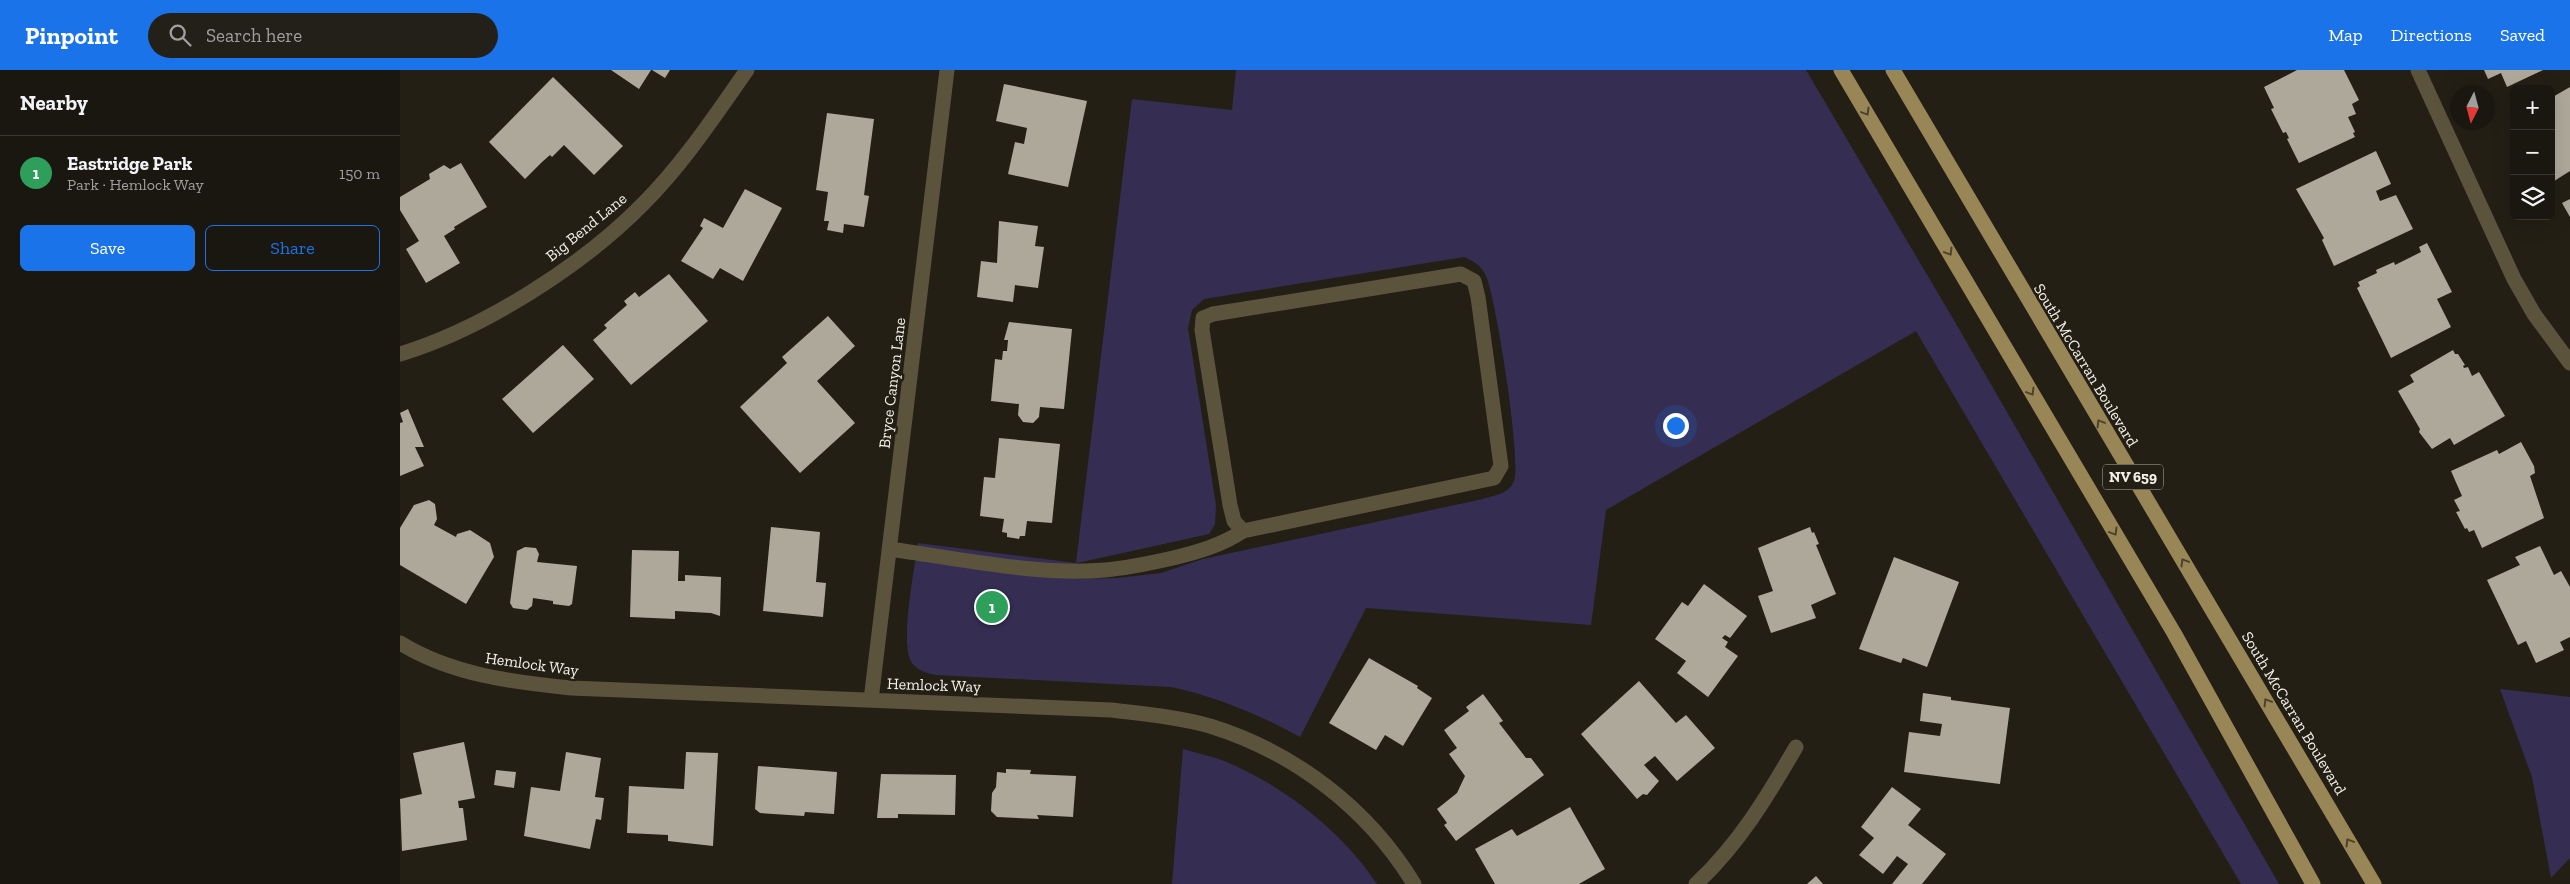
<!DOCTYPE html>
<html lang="en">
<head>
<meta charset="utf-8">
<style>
	:root { --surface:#1a1710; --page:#232019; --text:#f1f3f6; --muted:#9f9f9f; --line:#383630; --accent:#1a73e8 }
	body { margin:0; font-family:"Zilla Slab",serif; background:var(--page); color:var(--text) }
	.controls { position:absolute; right:15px; top:15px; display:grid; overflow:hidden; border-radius:8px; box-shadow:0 5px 20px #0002 }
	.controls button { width:45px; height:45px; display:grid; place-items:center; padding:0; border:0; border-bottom:1px solid var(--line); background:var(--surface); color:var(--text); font:25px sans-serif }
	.compass { position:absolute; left:2050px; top:15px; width:45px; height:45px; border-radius:50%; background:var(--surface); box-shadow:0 5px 20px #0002; rotate:186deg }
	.you { position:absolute; left:1275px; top:355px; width:18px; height:18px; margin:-12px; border:4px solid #fff; border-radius:50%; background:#1a73e8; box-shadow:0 0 0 8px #1a73e833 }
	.badge { display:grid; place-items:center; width:32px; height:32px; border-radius:50%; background:var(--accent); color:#fff; font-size:16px; font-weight:700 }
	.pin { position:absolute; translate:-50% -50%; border:2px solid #fff; box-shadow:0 1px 5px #0006 }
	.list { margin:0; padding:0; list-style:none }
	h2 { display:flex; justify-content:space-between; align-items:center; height:65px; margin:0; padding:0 20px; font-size:21px }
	h2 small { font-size:16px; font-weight:400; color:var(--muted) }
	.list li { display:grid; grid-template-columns:32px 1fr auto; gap:15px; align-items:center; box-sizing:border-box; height:75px; padding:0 20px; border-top:1px solid var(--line) }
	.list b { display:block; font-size:19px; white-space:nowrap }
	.list p { margin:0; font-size:16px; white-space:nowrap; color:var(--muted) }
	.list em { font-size:16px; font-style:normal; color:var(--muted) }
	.actions { display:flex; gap:10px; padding:15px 20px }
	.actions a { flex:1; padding:11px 0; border:1px solid var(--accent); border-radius:8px; text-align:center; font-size:18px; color:var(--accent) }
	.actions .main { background:var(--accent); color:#fff }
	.icon { flex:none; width:28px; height:28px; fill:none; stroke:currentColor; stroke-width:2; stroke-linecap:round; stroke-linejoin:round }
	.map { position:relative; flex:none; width:2170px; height:814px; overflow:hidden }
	header { display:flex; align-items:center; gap:30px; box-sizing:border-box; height:70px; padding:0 25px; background:var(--accent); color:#fff }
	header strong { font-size:24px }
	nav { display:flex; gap:28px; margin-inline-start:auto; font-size:18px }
	.search { width:350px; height:45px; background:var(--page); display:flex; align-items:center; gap:12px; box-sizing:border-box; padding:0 18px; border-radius:28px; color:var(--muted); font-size:19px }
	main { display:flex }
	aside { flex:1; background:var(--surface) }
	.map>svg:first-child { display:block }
	.green { fill:#352e52; fill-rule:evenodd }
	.building { fill:#ada89a }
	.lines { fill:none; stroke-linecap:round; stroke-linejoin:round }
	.minor { stroke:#5c533d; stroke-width:15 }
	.major { stroke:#998657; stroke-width:15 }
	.oneway { stroke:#4c432c }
	.labels { text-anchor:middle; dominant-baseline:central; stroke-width:5; stroke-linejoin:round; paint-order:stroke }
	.shield { fill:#231f15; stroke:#b5b1a9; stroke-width:1 }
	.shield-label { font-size:15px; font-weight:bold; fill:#f3f0e9 }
	.street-label { font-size:16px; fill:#f3f0e9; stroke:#231f15 }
</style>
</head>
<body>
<header>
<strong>Pinpoint</strong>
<div class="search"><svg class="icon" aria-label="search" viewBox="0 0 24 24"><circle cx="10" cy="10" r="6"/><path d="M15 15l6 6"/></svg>Search here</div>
<nav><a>Map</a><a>Directions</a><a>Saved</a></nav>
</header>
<main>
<aside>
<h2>Nearby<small></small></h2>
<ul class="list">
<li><span class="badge" style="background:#2e9e5b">1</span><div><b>Eastridge Park</b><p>Park · Hemlock Way</p></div><em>150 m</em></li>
</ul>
<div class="actions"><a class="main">Save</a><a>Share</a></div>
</aside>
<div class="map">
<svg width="2170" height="814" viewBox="0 0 2170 814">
	<rect width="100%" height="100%" fill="#231f15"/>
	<path class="green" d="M836,0H1406L1555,252L1879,814H1841L1516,261L1206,440L1191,555L966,538L900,667C858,644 817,627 771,617L536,605C527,603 518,601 512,593C499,575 515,497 518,473L676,493L732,29L832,40ZM1064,187C1075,192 1081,195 1086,206C1096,228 1122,392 1114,411C1109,424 1095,425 1083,429L803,489L761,503L717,508L677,509V493L782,470L809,464L815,454L816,435L788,258L792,240L804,229Z
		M2100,619L2170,627V788L2151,808L2132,707Z
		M783,679C796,683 811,686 824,691C883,715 942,761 977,814H772Z"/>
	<path class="building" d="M211,0H251L239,19Z
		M252,0H270L265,8Z
		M1897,0H1944L1959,30L1952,34L1956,44L1948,47L1955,62L1953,63L1955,67L1899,93L1887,69L1889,68L1886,62L1883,63L1871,39L1874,38L1864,17Z
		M2084,0H2143L2107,17L2101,3L2088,9Z
		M153,7L223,76L194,105L164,75L152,87L150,85L142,92L125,109L89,72Z
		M604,14L687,31L668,117L608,104L615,72L624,74L627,58L596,51Z
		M2170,17V101L2151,113V28Z
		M427,43L474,49L464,125L469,126L464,157L444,154L443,163L427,160L429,151H424L428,122L416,120Z
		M1976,81L1991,114L1976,121L1980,131L1996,125L2013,159L1934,196L1922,170L1924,168L1896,119Z
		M61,93L87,137L54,157L55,159L44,166L60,193L26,213L6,179L19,171L0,140V127L30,109L29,104L44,95L50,99Z
		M345,119L382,138L343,211L320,198L313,209L281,191L303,158L300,156L304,148L323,158Z
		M2170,129V147L2162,133Z
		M599,151L638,156L635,176L644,177L638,218L615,215L613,232L577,227L581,191L597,193Z
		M2027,173L2052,222L2037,229L2051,257L1991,288L1957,218L1960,216L1958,212L1977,203L1976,200L1994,192L1995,195L2021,182L2019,177Z
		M269,204L308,251L231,315L193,270L207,258L204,255L227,235L224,231L235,222L239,227Z
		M428,246L455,276L417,311L455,353L400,403L340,337L387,293L382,287Z
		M609,252L672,259L664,339L640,337L639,347L633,353L623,352L618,345L619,334L591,331L595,289L602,290L603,281H607L608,270H604Z
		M163,275L194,309L133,363L102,329Z
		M2053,280L2055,284H2058L2065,295L2063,296L2064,298L2068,297L2072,306L2079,302L2105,346L2054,375L2050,368L2032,379L2019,362L2020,359L1998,321L2014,312L2010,305Z
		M8,339L24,377H15L24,396L0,406V353L3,352L0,343Z
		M599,368L660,374L652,453L627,451L625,466H620L619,469L607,467V463L602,462L604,449L580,446L584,407L595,408Z
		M2121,372L2134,396L2135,403L2130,406L2144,448L2082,478L2074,460L2069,462L2067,458L2065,459L2056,442L2060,441L2054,430L2062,426L2051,401L2097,380L2099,384Z
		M29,430L35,434L37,449L34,455L56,467L57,464L70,460L90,473L94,487L66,534L0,495V458L14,435Z
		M371,457L420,462L416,512L426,513L423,547L363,541Z
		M1410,457L1412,463L1414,462L1419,474L1416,475L1436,524L1411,535L1416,548L1371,563L1358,526L1373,521L1358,478Z
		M2140,476L2154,505L2161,501L2170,517V567L2160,572L2164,580L2136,593L2126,571L2118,575L2087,510L2120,495L2115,487Z
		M125,477L136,478L139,484L137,492L177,496L172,534L169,536L153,534V531L133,528L132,536L127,540L113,538L110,533L117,481Z
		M232,480L279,481L278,511H285V505L321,507L320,546L311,543L275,541V549L230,547Z
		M1494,487L1559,512L1527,597L1503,588L1501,593L1459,579Z
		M1304,514L1347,546L1330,568L1325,565L1322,568L1328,572L1325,577L1338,586L1308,627L1277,603L1286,591L1255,569L1282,532L1288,536Z
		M969,588L1018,616L1017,618L1032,628L1003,676L985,665L976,680L929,653Z
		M1239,611L1276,653L1286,645L1315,678L1277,711L1255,686L1244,695L1259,711L1247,725L1243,724L1237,729L1181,664Z
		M1523,623L1551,627V630L1610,638L1600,714L1504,702L1509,662L1540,666L1542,654L1520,651Z
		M1083,624L1103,651L1099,653L1126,688H1131L1144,705L1056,771L1044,755L1047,753L1037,739L1057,723L1065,706L1049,684L1057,678L1044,660L1069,641L1066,637Z
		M64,672L75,728L58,731L59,738H63L67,770L2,781L0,729L22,724L13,683Z
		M166,682L201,688L195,727L204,728L201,750L196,749L190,779L124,766L131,717L160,721Z
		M286,682L318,683L313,776L268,771V765L227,763L229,716L284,719Z
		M358,696L437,702L434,744L405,742L404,746L360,743L355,739Z
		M606,699L631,700L630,704L676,706L673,747L637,745L639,749L597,747L591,741L592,723L596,717L597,702L606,703Z
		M96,700L116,702L114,718L94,715Z
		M481,704L556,705L555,745L498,744V748H477Z
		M1492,717L1521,739L1508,755L1546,784L1522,814H1492L1508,794L1497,786L1483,804L1459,785L1474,768L1461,757Z
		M1170,737L1205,799L1179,814H1095L1075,779L1112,759L1117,766Z
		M1416,806L1423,814H1407Z"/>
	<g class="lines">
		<path class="minor" d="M2018,0L2114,209L2134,244L2170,293
			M0,284C83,259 182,196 243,134C283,94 314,47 347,0
			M489,479C556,488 638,506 705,500C728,498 751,493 773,488C798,482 822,475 843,461L1094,408L1101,396L1078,227L1074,211L1061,204L813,244L803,248L802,260L830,435L834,451L843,461
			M0,573C52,605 112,612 171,618L711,640C744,644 778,647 810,656C894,682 968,738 1014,814
			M471,630L547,0
			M1296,814C1339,774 1367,727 1396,677"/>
		<path class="major" d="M1441,0L1774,563L1913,814
			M1493,0L1974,814"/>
	</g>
	<defs><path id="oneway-chevron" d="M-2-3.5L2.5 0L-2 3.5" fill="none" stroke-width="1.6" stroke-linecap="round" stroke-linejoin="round" transform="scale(1.25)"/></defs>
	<g class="oneway">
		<use href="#oneway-chevron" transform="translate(1466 42) rotate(59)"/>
		<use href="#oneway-chevron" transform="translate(1549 182) rotate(59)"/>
		<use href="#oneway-chevron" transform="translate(1631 322) rotate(59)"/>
		<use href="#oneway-chevron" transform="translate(1700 353) rotate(-121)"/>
		<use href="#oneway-chevron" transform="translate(1714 462) rotate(59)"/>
		<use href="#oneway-chevron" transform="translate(1784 492) rotate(-121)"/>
		<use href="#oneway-chevron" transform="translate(1867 632) rotate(-121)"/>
		<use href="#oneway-chevron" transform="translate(1949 772) rotate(-121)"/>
	</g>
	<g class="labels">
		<rect class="shield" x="1703" y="394.5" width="60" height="25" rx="4"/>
		<g class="shield-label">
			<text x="1733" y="407">NV 659</text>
		</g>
		<g class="street-label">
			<text transform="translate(186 157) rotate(-39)">Big Bend Lane</text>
			<text transform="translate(1686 295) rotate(59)">South McCarran Boulevard</text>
			<text transform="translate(492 313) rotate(-83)">Bryce Canyon Lane</text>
			<text transform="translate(132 594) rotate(8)">Hemlock Way</text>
			<text transform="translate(534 615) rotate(2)">Hemlock Way</text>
			<text transform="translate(1894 643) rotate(59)">South McCarran Boulevard</text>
		</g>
	</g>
</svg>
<div class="controls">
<button>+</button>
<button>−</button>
<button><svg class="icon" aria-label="layers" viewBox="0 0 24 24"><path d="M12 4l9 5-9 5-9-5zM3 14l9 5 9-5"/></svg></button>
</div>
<svg class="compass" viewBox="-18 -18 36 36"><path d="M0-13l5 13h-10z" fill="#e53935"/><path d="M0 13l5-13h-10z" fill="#9f9f9f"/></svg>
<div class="you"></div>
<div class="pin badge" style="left:592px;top:537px;background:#2e9e5b">1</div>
</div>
</main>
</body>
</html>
